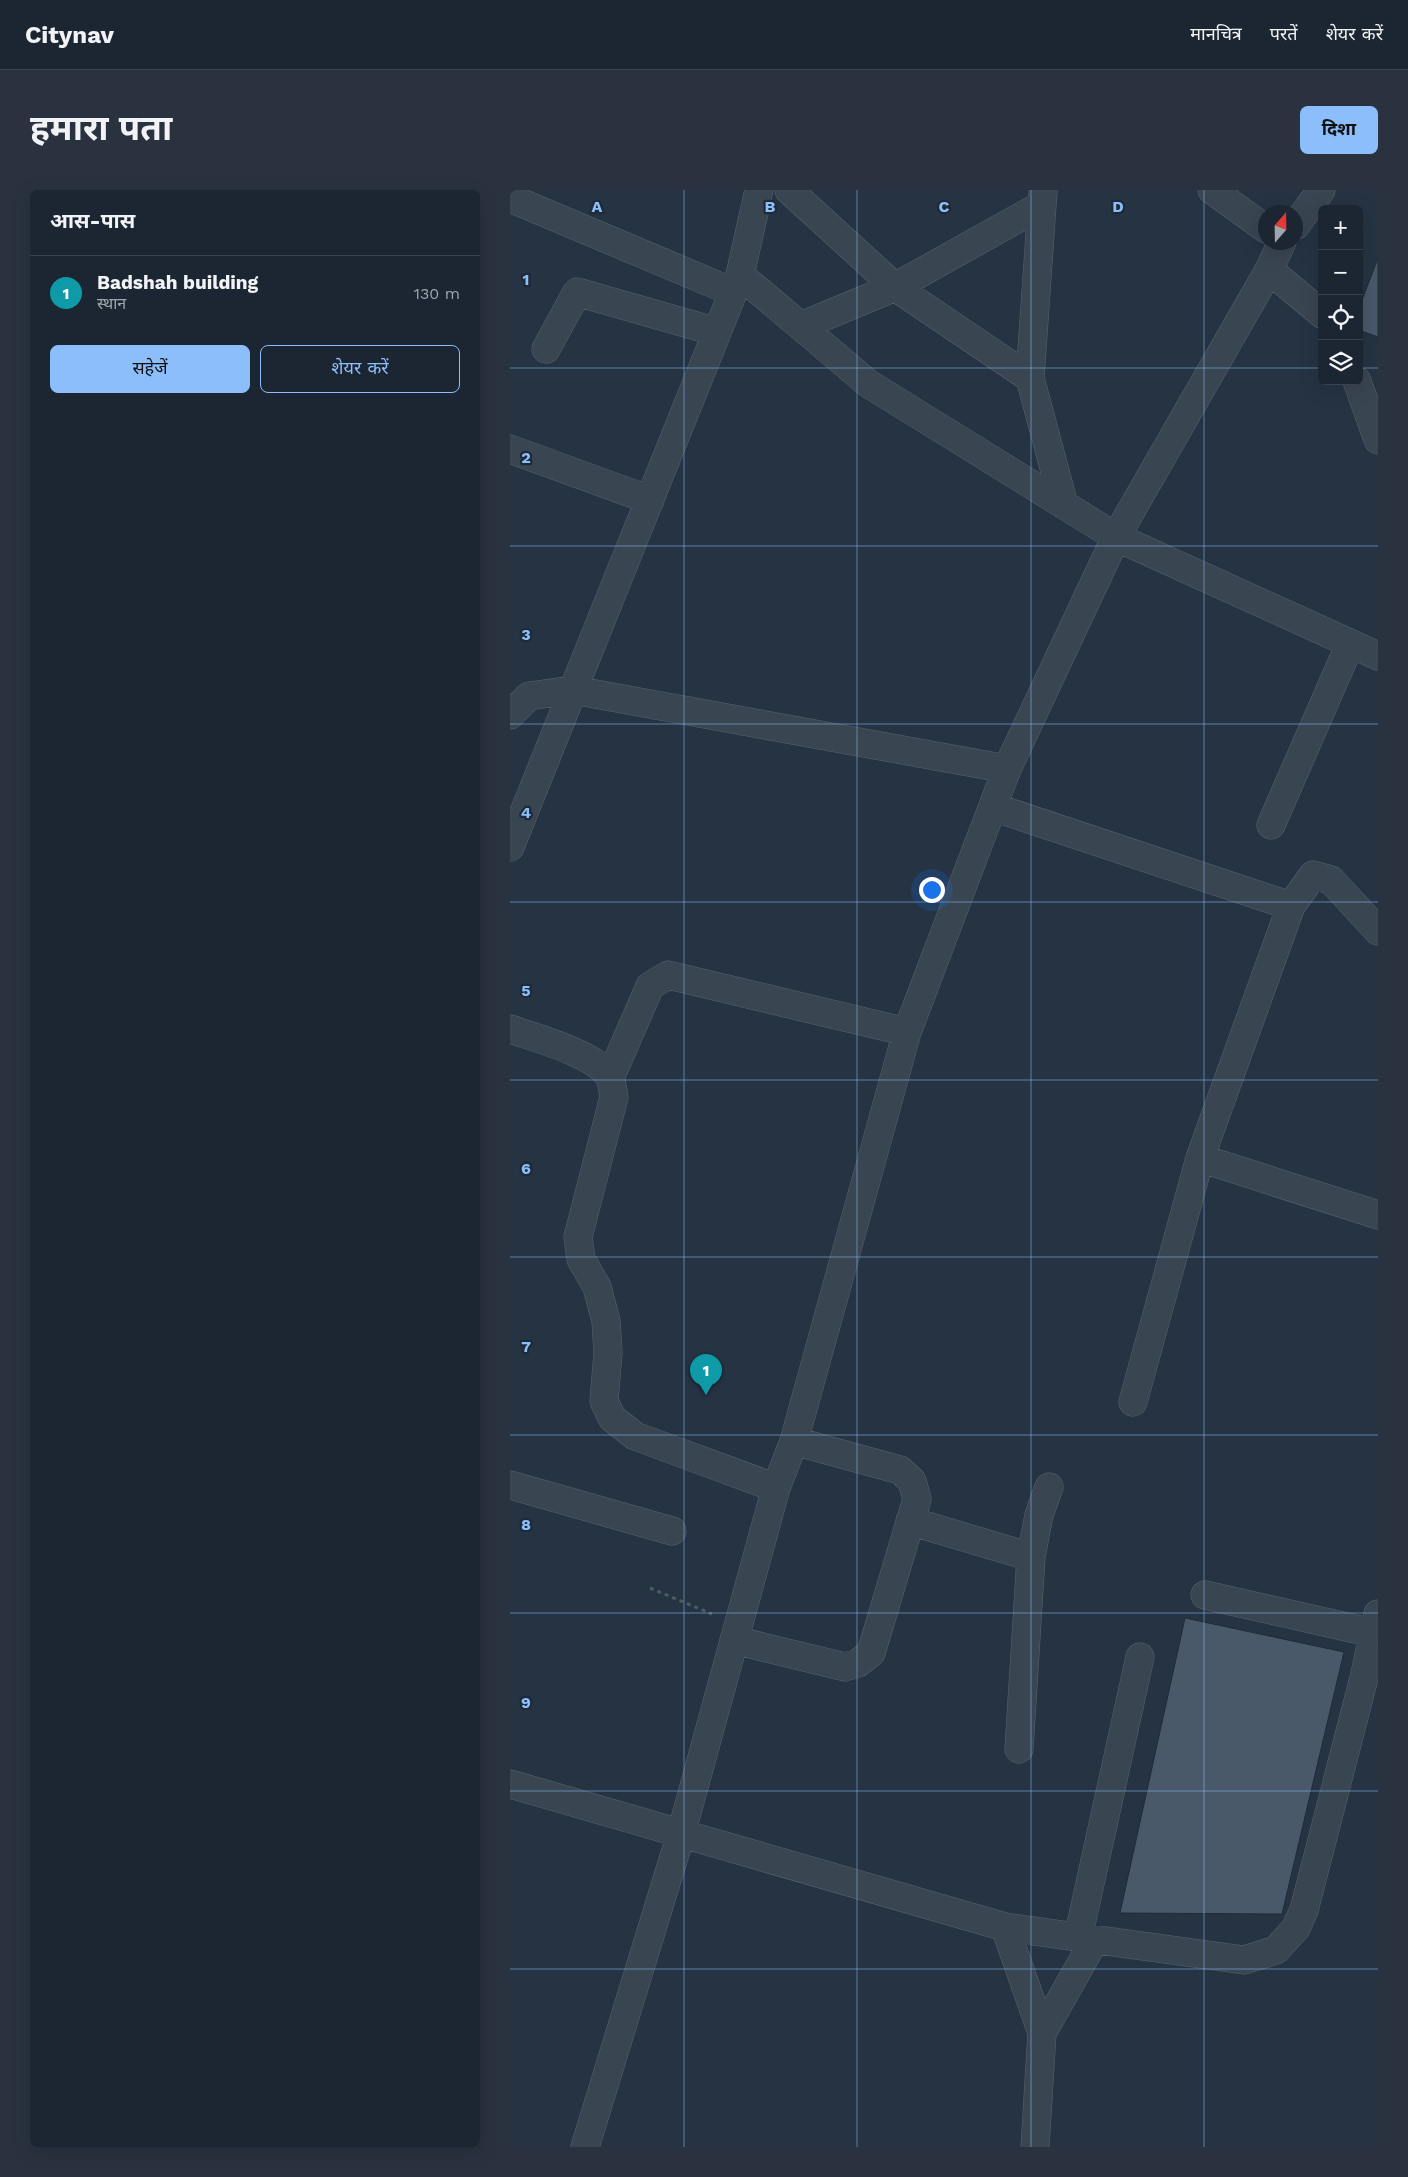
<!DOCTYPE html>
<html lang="hi">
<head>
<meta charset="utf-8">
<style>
	:root { --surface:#1c2632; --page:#29323e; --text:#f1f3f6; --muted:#a0a5ac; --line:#3a434d; --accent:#8cbefc }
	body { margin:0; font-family:"Work Sans","Noto Sans Devanagari",sans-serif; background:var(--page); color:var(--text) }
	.controls { position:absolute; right:15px; top:15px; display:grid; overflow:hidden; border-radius:8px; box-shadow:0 5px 20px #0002 }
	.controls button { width:45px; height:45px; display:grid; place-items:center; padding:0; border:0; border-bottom:1px solid var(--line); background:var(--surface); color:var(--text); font:25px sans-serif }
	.compass { position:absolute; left:748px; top:15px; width:45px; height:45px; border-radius:50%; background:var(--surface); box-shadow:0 5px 20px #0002; rotate:20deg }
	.you { position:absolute; left:421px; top:699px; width:18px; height:18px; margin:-12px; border:4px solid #fff; border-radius:50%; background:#1a73e8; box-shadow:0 0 0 8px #1a73e833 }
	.badge { display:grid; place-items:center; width:32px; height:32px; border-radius:50%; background:var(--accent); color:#fff; font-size:16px; font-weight:700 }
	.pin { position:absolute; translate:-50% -41px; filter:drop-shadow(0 1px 2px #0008) }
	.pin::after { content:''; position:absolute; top:26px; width:18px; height:15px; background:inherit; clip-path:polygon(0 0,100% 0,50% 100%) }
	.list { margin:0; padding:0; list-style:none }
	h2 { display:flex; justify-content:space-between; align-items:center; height:65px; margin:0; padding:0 20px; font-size:21px }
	h2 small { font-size:16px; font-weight:400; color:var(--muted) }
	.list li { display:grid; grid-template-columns:32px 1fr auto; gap:15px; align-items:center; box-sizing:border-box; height:75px; padding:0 20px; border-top:1px solid var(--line) }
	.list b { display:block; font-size:19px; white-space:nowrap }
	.list p { margin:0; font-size:16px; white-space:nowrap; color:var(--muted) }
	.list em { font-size:16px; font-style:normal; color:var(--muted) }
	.actions { display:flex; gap:10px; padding:15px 20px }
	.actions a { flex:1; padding:11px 0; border:1px solid var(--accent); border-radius:8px; text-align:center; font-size:18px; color:var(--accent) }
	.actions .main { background:var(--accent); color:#111 }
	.icon { flex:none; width:28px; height:28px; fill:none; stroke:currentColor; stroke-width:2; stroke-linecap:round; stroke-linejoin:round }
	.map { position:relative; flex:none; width:868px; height:1957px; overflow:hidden; border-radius:8px }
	header { display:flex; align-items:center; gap:30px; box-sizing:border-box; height:70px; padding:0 25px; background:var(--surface); border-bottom:1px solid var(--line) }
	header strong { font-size:24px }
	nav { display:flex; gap:28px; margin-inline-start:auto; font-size:18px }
	.intro { display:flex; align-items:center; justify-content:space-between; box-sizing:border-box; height:120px; padding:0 30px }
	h1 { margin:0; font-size:35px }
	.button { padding:12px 22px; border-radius:8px; background:var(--accent); color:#111; font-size:18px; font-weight:700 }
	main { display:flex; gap:30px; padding:0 30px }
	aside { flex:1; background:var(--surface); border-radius:8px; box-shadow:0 5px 20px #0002 }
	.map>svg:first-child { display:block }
	.building { fill:#495969; stroke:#202c39 }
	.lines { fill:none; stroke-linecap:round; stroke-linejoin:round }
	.minor-casing { stroke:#58636f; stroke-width:29 }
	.path { stroke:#465f60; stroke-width:3; stroke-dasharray:4 4; stroke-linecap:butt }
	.minor { stroke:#3a4552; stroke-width:28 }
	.grid { fill:none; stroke:#8cbefc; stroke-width:1; stroke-opacity:0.55 }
	.grid-label { font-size:16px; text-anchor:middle; font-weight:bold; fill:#8cbefc; stroke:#1e2a37; stroke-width:4.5; stroke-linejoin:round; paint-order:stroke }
</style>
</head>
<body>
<header>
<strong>Citynav</strong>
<nav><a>मानचित्र</a><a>परतें</a><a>शेयर करें</a></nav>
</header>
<div class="intro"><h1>हमारा पता</h1><a class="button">दिशा</a></div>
<main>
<aside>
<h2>आस-पास<small></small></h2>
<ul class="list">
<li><span class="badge" style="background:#0f9aa8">1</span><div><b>Badshah building</b><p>स्थान</p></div><em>130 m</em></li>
</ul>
<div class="actions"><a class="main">सहेजें</a><a>शेयर करें</a></div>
</aside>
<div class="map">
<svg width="868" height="1957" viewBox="0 0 868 1957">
	<rect width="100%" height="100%" fill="#253343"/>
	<path class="building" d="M868,68V147L849,140V118Z
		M675,1428L834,1462L772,1724L610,1723Z"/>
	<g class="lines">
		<defs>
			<path id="minor" d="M249,0L230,85L359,194L606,347L868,466
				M279,0L385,97L520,188L554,315
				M702,0L756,39
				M0,8L223,102
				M786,35L811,0
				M759,80L812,124
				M291,136L385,97L532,15
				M36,159L67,102L207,142
				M520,188L533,1
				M847,191L868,250
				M0,259L140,310
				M0,525L19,506L63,500L497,579
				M483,617L781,716
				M761,635L840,454
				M0,657L230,85
				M0,839C25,848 87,864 100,888C102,893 103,901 104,907L68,1047L71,1069L87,1097L96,1131L98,1163L94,1211L102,1228L125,1246L266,1298
				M100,888L140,796L158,785L397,842
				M690,968L868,1025
				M623,1212L690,968L781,716L803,685L821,690L868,741
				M0,1295L162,1341
				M400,1331L521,1367
				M695,1405L863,1443
				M224,1450L335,1477L348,1473L361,1463L407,1309L402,1291L390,1280L284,1251
				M509,1559L521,1367L529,1325L539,1297
				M0,1594L495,1737L734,1770L766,1760L786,1738L794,1720L854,1488L868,1424
				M495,1737L532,1843L525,1957
				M568,1748L630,1467
				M532,1843L584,1751
				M75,1957L171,1644L266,1298L284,1251L397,842L497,579L606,347L759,80L772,52"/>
		</defs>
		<use href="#minor" class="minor-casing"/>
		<path class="path" d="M140,1398L202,1424"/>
		<use href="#minor" class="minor"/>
	</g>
	<path class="grid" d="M174,0V1957M347,0V1957M521,0V1957M694,0V1957M0,178H812M849,178H868M0,356H868M0,534H868M0,712H868M0,890H868M0,1067H868M0,1245H868M0,1423H868M0,1601H868M0,1779H868"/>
	<g class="grid-label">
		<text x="87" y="22">A</text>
		<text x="260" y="22">B</text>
		<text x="434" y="22">C</text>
		<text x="608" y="22">D</text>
		<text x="16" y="95">1</text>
		<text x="16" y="273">2</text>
		<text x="16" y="450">3</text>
		<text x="16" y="628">4</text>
		<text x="16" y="806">5</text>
		<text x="16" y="984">6</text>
		<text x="16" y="1162">7</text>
		<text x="16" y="1340">8</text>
		<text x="16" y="1518">9</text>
	</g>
</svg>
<div class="controls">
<button>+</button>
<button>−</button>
<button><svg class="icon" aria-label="locate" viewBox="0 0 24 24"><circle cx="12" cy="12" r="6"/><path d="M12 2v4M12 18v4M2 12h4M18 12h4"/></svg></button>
<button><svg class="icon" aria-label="layers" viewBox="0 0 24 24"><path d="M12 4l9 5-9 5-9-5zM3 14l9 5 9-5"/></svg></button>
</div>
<svg class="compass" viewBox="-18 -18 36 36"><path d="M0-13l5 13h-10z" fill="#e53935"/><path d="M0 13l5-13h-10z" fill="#a0a5ac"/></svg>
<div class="you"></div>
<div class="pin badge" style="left:196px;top:1205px;background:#0f9aa8">1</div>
</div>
</main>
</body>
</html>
